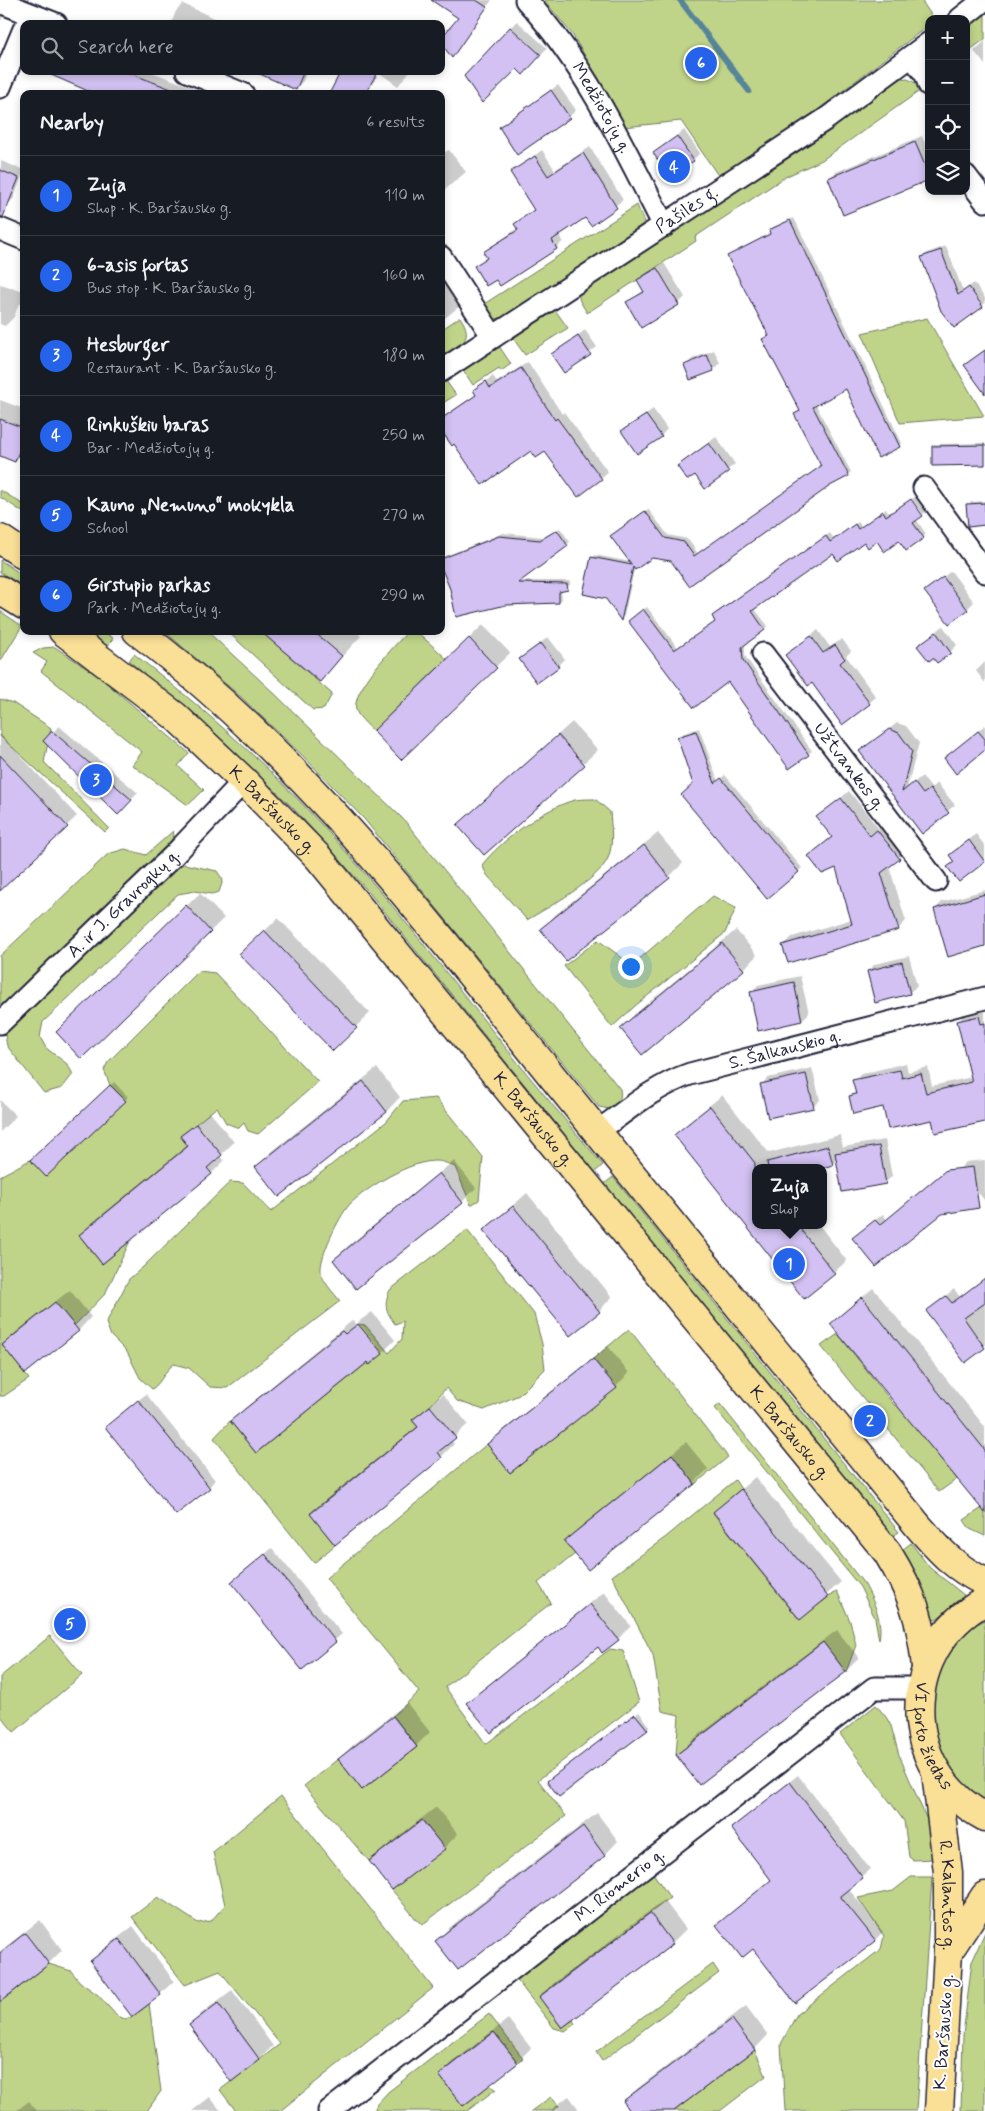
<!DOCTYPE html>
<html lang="en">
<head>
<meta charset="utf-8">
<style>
	:root { --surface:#171b24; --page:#242831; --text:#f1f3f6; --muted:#9ea1a6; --line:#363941; --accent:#2563eb }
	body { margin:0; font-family:Mynerve,sans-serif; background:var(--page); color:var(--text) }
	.controls { position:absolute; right:15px; top:15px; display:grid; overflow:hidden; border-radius:10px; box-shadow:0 2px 8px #0003 }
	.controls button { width:45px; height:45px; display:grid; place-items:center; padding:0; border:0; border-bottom:1px solid var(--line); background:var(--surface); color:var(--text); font:25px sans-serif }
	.you { position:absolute; left:630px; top:966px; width:18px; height:18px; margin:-12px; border:4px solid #fff; border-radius:50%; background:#1a73e8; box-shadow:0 0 0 8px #1a73e833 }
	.badge { display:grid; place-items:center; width:32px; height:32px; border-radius:50%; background:var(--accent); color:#fff; font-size:16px; font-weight:700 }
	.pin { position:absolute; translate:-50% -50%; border:2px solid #fff; box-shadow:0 1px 5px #0006 }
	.popup { position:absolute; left:752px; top:1164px; width:75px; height:65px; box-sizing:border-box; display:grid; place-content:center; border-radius:10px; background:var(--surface); filter:drop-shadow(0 1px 4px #0005); font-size:16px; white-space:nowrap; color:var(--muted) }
	.popup b { font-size:19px; color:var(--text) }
	.popup::after { content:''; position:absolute; left:50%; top:100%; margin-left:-10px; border:10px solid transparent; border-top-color:var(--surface) }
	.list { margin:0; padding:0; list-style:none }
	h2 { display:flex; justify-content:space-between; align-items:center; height:65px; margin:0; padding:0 20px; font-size:21px }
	h2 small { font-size:16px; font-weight:400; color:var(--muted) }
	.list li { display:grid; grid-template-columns:32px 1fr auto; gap:15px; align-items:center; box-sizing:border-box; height:80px; padding:0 20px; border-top:1px solid var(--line) }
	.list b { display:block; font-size:19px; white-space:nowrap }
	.list p { margin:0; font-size:16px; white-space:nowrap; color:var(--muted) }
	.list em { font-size:16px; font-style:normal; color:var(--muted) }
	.icon { flex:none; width:28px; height:28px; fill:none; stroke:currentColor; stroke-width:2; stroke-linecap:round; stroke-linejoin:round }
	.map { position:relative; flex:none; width:985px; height:2111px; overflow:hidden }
	.search { position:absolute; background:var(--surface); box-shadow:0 2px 8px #0003; left:20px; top:20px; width:425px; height:55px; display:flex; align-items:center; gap:12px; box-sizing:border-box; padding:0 18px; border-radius:10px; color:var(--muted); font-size:19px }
	.panel { position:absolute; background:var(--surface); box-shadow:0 2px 8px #0003; left:20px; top:90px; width:425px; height:545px; border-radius:10px }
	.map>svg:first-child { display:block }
	.green { fill:#c0d489; stroke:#717b62 }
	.shadow { fill:#0003 }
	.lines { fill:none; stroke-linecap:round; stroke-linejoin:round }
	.stream { stroke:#57859a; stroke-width:6 }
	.building { fill:#d2c1f2; stroke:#22223b }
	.minor-casing { stroke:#22223b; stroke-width:25 }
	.major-casing { stroke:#22223b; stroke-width:31 }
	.minor { stroke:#fff; stroke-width:21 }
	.major { stroke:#fadf96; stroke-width:28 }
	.labels { text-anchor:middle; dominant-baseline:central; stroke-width:4; stroke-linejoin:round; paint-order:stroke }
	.street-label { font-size:18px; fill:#22223b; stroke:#fff }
</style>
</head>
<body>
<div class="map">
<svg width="985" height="2111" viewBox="0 0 985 2111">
	<rect width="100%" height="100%" fill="#fff"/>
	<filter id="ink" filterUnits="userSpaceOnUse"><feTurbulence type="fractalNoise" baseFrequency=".02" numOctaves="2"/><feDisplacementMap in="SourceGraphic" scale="10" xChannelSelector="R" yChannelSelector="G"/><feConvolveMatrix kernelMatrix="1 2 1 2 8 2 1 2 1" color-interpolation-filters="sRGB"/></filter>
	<g filter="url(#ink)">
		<path class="green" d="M544,0H921L934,19H929V25L811,115L719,177L681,121L624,127L610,98L572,34Z
			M985,13V39L966,53V27Z
			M902,78C910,79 918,83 921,90L822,160L785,177L695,237L696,241L587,313L580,301L578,294L804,148Z
			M637,205L644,222L642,225L502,318L492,319L481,306Z
			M555,310L568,328L525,355L512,337Z
			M460,317C476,340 459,347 441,358V330Z
			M927,318L984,416L900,423L862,333Z
			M499,346L511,364L501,371L499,368L473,385L463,370Z
			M446,381L456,395L441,404V384Z
			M0,490L24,505V513L0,497Z
			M0,560L24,576V587L0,572Z
			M0,611L22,626L0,662Z
			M87,631H103L113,638L108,646Z
			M164,631H207L275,694L404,820L620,1089C622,1100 618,1103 609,1109L599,1107L364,819L303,756L241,697Z
			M227,631H261L332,694L324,709L313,710Z
			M408,631H416L447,659L373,731C368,725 358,717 356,710C351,690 395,646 408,631Z
			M55,647L98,676L189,753L178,766L204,790L188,805L132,765L142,752L41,671L47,662L33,653L43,648Z
			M134,654C184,693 232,734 277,778C359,860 430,952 502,1043C535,1084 569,1125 603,1165L595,1172L367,890L293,808L218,736L129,661Z
			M0,699L13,703L51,728L44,762L109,828L105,832L0,736Z
			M595,799L610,812C611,826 614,844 608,858C600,879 547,908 527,920L487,875L482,865C500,841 546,807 575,800C582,799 589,799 595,799Z
			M173,831L174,836L168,844L0,1007V956L108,854L125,849L146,855Z
			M184,864L217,871L223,880L219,892L211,894L195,891L178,894L43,1022L40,1037L46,1048L67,1064L73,1074L62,1088L44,1093L7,1046L5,1035L9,1024L173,869Z
			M713,896L736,908L725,933L635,1006L612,1027L564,966L598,940L632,965Z
			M199,971L215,973L318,1082L258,1134L248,1131L244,1123L239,1128L226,1123L217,1107L181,1136L188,1146L79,1235L102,1264L130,1241L105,1294L74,1326L55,1303L2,1345L29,1379L4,1396H0V1176L30,1160L46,1176L125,1101L110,1085L104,1070L108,1062Z
			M436,1098L483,1157L479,1200L471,1205L455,1167C450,1165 443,1161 437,1161C411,1160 367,1187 349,1205C339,1217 319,1257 321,1272C322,1281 334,1293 340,1301L227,1388L210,1387L189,1368L174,1364C163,1372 163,1381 152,1389L140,1378L127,1352L111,1336L106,1323L129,1279L142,1268L230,1182L243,1183L271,1212L386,1122L403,1101Z
			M613,1177L899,1532L893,1536L604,1184Z
			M467,1230L534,1314L542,1344L545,1369L519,1395L484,1410L457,1401L446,1388L430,1406L412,1420L418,1427L310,1513L335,1545L314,1563L214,1438L230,1421L256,1453L368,1362L370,1365L382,1354L358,1324L365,1325L389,1353L402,1339L403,1321L395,1324C386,1312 383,1304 390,1290Z
			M629,1329L728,1457L695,1484L672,1455L564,1541L575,1554L538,1583L551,1603L445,1687L486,1744L610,1649L623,1651L639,1702L538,1780L566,1816L423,1924L416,1919L392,1890L444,1849L422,1820L369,1861L304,1786L338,1759L362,1790L417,1747L393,1716L419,1692L326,1578L487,1444L510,1473L616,1388L593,1359Z
			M838,1334L895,1406L928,1380L914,1426L957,1479L939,1492L821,1346Z
			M720,1404L865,1585C874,1602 883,1621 879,1640L875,1618L860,1587L715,1408Z
			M735,1480L741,1489L713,1513L799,1619L837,1591L850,1621L856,1645L846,1672L822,1643L676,1755L679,1715L662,1711L653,1655L612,1576L666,1537Z
			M985,1506V1536L970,1529L964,1520Z
			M911,1543L930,1568L964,1595L963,1598L935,1620L932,1618L920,1581L902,1550Z
			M985,1620V1811L961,1788L932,1737L934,1676L948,1651L967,1629Z
			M50,1636L82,1675L14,1732L0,1715V1677Z
			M876,1705L886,1717L891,1726L899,1755L930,1827L933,1859L913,1860L909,1857L904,1821L840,1734Z
			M281,1796L433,1988L280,2111H236L220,2090L280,2044L220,1971L185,1985L132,1917L158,1897L198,1923L211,1921L225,1905L213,1852Z
			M653,1873L670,1898L539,1996L562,2028L573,2020L575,2024L565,2031L554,2028L515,1978Z
			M911,1877H932L916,2111H785L781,2044L797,2014L881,1949L884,1936L858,1898L893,1891Z
			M985,1932V2111H961L963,2035L972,1961Z
			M49,1964L71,1971L80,1982L98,1995L117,2016L125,2019L132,2017L149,2004L161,2091L147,2111H2L0,2108V2002Z
			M713,1964L719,1973L602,2061L596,2052Z
			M489,2014L523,2058L518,2063L493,2032L439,2075L463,2106L489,2085L496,2089L467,2111H374L377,2104L388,2092Z
			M755,2050L766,2076L720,2111H674Z
			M551,2097L559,2106L552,2111H531Z"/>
		<path class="shadow" d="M451,0H492L452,56L460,18Z
			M183,4L226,23L229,20L242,24H171L176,11Z
			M0,11L4,13L0,23Z
			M517,21L547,48L530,66L510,28Z
			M985,41V65L974,51Z
			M45,71H149L202,91L201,94H96Z
			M272,71H307L303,81L296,88Z
			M368,71L377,76L367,94H330Z
			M377,71H410L398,86Z
			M558,85L576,110L569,117L500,127Z
			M684,130L700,153L693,160L655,153Z
			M922,136L929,152V178H829L836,172Z
			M590,147L623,200L591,224L586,216L559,234L563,241L557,248L500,284L496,278L475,267L488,256L485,252L492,246L518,228L515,224L535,209L511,173L542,150L555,170Z
			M449,150L466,172L441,193V154Z
			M1,161L24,170L14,198L7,205L0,202Z
			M794,218L902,443L899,446L846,388L816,405L851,472L830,485L690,584L672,559L652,557L634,570L624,616L621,619L592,558L595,555L631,562L615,533L648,509L668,535L688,539L698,554L822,466L795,414L800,410L764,339L769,335L729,256L771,233L770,230L773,227Z
			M946,246L963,291L974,283L985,298V303L982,306L955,327L923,257L927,253Z
			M664,263L685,297L678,304L627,303L644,290L639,281L646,274Z
			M441,277L460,306L441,321Z
			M0,284L24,291V305L19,304L14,317L5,326L0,324Z
			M585,330L597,347L565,371L553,354Z
			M714,350L720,363L713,370L686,366L692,359Z
			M528,362L562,414L564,412L608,472L579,495L545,450L454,442L448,437L441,442V418L477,394L474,390L493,376L497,382Z
			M0,400L24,409V451L14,460L0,455Z
			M653,409L667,429L661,436L623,431Z
			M716,437L735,464L705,487L695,473L679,466Z
			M985,443V464L933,447L936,444Z
			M915,497L926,512L923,514L912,499Z
			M985,501V524L968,505L971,502Z
			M886,509L890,514L916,519L926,534L923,537L865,540L833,552L754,608L768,626L745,643V656L812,751L789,767L728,680L694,706L633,618L647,607L678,648L717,621L713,616L716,613L830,533L834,539L858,522L862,526Z
			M560,528L570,542L520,581H570V585L561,590L562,599L559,602L441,564L443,557L503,533L544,537Z
			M951,571L974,602L967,609L933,585Z
			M483,625L510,653L401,758L388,717Z
			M943,626L957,645L950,652L933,657L919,646Z
			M818,630L830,647L842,639L851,651L846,656L876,697L869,703L813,681L787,655Z
			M262,631H356L361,636L320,680Z
			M548,637L565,659L558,666L521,659Z
			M985,662V683L976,671Z
			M572,722L598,750L484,854L458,825Z
			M897,723L906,726L919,743L907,788L922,776L931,788L937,783L955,805L922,832L860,752Z
			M985,725V747L952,752Z
			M59,726L138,793L118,813L45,741Z
			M699,728L718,781L725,775L802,868L767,897L694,784L678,737L682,734Z
			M0,734L77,816L0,889Z
			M849,791L879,829L886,823L907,850L889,866L906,921L898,929L784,945L792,937L852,919L836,867L810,856L832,836L818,817Z
			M658,833L683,863L669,877L542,929L555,915Z
			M976,834L985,846V861L959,881L955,861L951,855Z
			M985,890V941L935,909L942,902Z
			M200,893L224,918L81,1057L71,1018Z
			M278,918L370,1013L333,1049L241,954Z
			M736,930L757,955L744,969L642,1053L621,1028L635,1014Z
			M909,956L917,986L910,992L876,1001L868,971L875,964Z
			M800,976L809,1013L802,1020L759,1030L751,992L758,985Z
			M985,1010V1120L933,1118L850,1096L856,1091L854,1081L861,1074L906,1063L908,1072L928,1067L932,1086L972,1077L959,1021L965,1014Z
			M377,1068L400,1097L387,1111L280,1196L257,1167L270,1153Z
			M812,1068L820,1100L813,1106L761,1085L768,1078Z
			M114,1082L128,1097L46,1175L32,1160Z
			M722,1095L769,1153L840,1135L843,1147L885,1140L892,1176L885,1183L837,1159L832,1164L817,1168H755V1225H819L847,1261L804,1297L675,1135Z
			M0,1100L16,1116L0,1132Z
			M210,1112L234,1142L220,1156L224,1161L211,1174L80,1235L93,1222L189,1144L182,1136Z
			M985,1160V1201L959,1169L966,1162Z
			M454,1161L476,1188L462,1202L334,1260L348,1246Z
			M527,1193L612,1297L599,1311L485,1230Z
			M961,1204L861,1231L883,1214L887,1220Z
			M985,1278V1346L965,1361L927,1311L954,1289L960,1297Z
			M873,1288L985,1427V1504L831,1324Z
			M70,1290L91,1317L78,1331L3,1345L17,1331Z
			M372,1312L395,1340L382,1353L232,1421L245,1408L353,1320L379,1352L381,1350L358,1322Z
			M608,1346L629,1373L616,1387L488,1444L502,1431Z
			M146,1394L215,1480L209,1487L113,1421Z
			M443,1394L468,1424L451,1440L454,1444L441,1457L335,1543L312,1514L324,1501L418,1426L414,1420Z
			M686,1442L708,1469L694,1483L588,1569L566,1541L579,1528Z
			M755,1477L841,1582L800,1618L714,1513Z
			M272,1548L342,1634L302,1668L232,1582Z
			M604,1592L631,1626L618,1639L602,1651L598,1645L468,1703L481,1691Z
			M837,1630L859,1658L845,1672L678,1755L691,1741Z
			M407,1703L430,1732L416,1746L339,1759L353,1745Z
			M639,1712L650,1726L647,1729L552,1778Z
			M798,1775L870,1869L848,1888L883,1932L875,1940L772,1880L732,1828Z
			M436,1807L458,1834L444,1848L371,1861L384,1848Z
			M597,1813L618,1841L605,1855L458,1968L437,1941L450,1927Z
			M664,1900L686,1929L672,1943L540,1997L554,1983Z
			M40,1920L62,1950L49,1963L0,2001V1951Z
			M133,1926L174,1981L160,1994L91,1961L105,1948Z
			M232,1990L273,2046L259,2059L190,2025L204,2011Z
			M746,2006L768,2035L755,2049L672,2111H632L624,2101L638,2088Z
			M508,2019L531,2048L517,2062L440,2075L454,2061Z
			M569,2096L580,2111H549Z
			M210,2097L221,2111H192Z
			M29,2101L37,2111H16Z"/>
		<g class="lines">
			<path class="stream" d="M680,0L749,91"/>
		</g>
		<path class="building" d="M431,0H476L487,7L452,58L441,43V38L458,18Z
			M510,27L541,55L523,75L517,69L482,103L464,76Z
			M42,71H124L179,92L95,94Z
			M253,71H304L296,90Z
			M341,71H378L365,94H329Z
			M551,90L570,118L517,155L499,127Z
			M677,136L694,161L670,177L653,153Z
			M915,142L929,175V180L843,215L828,178Z
			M583,153L617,208L591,226L585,218L552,240L557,249L500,286L496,280L486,286L474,266L487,258L483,252L518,230L514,224L534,210L510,172L535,156L548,176Z
			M0,170L19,178L3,217H0Z
			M790,220L900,447L878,458L846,389L813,407L849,476L830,486L689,586L671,561L652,558L635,570L633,567L621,621L606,599L583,594L591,557L632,565L610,536L645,511L665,538L684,542L694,556L821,466L794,414L800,411L762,339L769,336L727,256L770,234L769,230Z
			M941,250L958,295L969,287L983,307L954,328L941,311L921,257Z
			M657,268L679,305L641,328L626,302L644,292L637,280Z
			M578,336L591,355L564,373L551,354Z
			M985,350V394L964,365Z
			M707,355L714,371L690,380L684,365Z
			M521,368L555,420L557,418L602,479L578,497L545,452L536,458L531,451L482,485L454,444L452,446L441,430V419L476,395L473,390L486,381L490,388Z
			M646,415L662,437L637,454L621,431Z
			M0,419L24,428V438L15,462L0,456Z
			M709,443L729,472L705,489L695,475L687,480L677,466Z
			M985,445V465L932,466V446Z
			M911,499L923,516L913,523L924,538L906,551L899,541L884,552L877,541L868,548L864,542L838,561L833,554L752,611L765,630L742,647L743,660L809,755L789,769L728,682L694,708L628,621L643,609L674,650L715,622L712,616L826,536L830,542L855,524L858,529L883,511L886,516Z
			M985,503V525L968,527L966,504Z
			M557,530L568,546L518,583L567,584L568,590L559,592V603L506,605L456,617L450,589L441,567V559L499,536L540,540Z
			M943,577L968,610L949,624L924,591Z
			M260,631H313L342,656L320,682Z
			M936,632L951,653L937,663L933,658L929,661L917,646Z
			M811,636L823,653L835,645L845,659L840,663L870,704L842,725L812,683L808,686L785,655Z
			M469,638L497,668L401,760L373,731Z
			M541,643L559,667L537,683L519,659Z
			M889,729L899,733L912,751L902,792L914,782L923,794L930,789L949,813L922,834L859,751Z
			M52,731L132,800L118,815L43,741Z
			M696,731L715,783L721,778L799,872L767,899L681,795L693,784L677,737Z
			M978,731L985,739V750L956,774L944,758Z
			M558,735L585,765L484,855L457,825Z
			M0,755L68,827L0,891Z
			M841,798L870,836L877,830L900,859L881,873L899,930L788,963L782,945L852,924L836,868L822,874L808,856L832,837L816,817Z
			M969,840L985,862L959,882L947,867L954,862L949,855Z
			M644,845L670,878L566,961L540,929Z
			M985,894V946L948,957L934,909Z
			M186,905L211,932L81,1059L56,1032Z
			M264,930L357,1028L333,1051L239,954Z
			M722,943L744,970L642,1055L620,1028Z
			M902,962L910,994L875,1003L867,971Z
			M794,982L802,1021L758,1031L750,992Z
			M979,1016L981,1024L985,1023V1122L935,1133L932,1120L888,1129L883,1107L853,1114L849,1096L856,1094L852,1080L900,1070L902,1078L921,1073L926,1093L972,1082L957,1021Z
			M806,1074L814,1108L768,1118L760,1084Z
			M363,1081L387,1112L279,1197L255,1167Z
			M110,1085L126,1101L46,1177L30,1160Z
			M710,1106L755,1163V1225H797L835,1274L804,1299L674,1135Z
			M196,1124L222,1155L207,1168L212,1174L102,1264L79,1235L188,1146L180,1136Z
			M828,1146L833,1165L822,1168H768L767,1162Z
			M879,1146L886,1184L842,1192L835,1153Z
			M973,1167L979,1208L942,1214L876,1267L852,1238L875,1220L880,1225L946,1170Z
			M439,1173L463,1203L356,1289L333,1260Z
			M513,1206L600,1312L570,1336L483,1230Z
			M985,1278V1303L964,1318L985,1348L965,1363L926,1311L946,1296L952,1303Z
			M862,1297L985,1450V1513L830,1324Z
			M55,1302L79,1331L25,1374L2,1345Z
			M358,1324L383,1354L369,1365L368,1362L256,1453L230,1421L342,1331L345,1334Z
			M593,1359L617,1388L510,1473L487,1444Z
			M138,1400L210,1488L176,1515L105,1427Z
			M430,1406L456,1438L438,1452L442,1458L335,1545L310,1514L418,1427L412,1420Z
			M672,1454L695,1484L588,1570L564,1541Z
			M741,1489L828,1597L800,1620L713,1512Z
			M265,1554L336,1642L302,1670L231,1582Z
			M590,1604L619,1640L602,1653L598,1647L491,1733L466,1703Z
			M823,1642L846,1672L699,1785L676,1755Z
			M635,1714L648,1730L559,1797L547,1781Z
			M393,1716L417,1747L362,1790L338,1759Z
			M790,1782L863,1878L840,1896L876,1941L795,2003L753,1949L742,1958L716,1925L771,1880L731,1828Z
			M422,1820L445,1849L392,1890L369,1861Z
			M583,1826L605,1856L458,1970L435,1941Z
			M650,1913L673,1944L562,2028L539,1997Z
			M25,1933L49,1964L0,2002V1953Z
			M119,1939L161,1995L132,2017L90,1961Z
			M218,2003L260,2060L231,2082L189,2025Z
			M732,2019L755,2050L674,2111H630L623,2101Z
			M494,2032L518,2063L463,2106L439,2075Z"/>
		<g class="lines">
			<defs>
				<g id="minor">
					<path id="s1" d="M526,0C586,66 624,147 664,226"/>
					<path d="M0,2L56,24"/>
					<path d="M960,19L984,0"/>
					<path d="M912,56L926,75L929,85"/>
					<path d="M187,71L243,94"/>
					<path d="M0,87L24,29"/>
					<path d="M966,176L985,201"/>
					<path d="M0,229L24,239"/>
					<path d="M441,257L493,337"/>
					<path id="s2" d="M441,371L826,119L929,43"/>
					<path d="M924,488L985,572"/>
					<path id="s3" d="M763,654L936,881"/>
					<path id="s4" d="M0,1023L173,856L244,781"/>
					<path id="s5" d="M597,1132C626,1111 655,1086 690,1074L985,998"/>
					<path id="s6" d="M329,2111L874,1688H921"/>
				</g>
				<g id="major">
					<path d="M0,539L24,555"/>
					<path d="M0,590L24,605"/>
					<path id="s7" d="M63,631L175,716L244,781L318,857L887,1552C913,1594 921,1618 926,1667"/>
					<path d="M137,631C302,756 424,917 552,1076C674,1227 796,1377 919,1527C940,1551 955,1568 985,1582"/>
					<path id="s8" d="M985,1601C898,1648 897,1770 985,1817"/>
					<path id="s9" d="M936,1772L948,1872V1952L939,2111"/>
					<path d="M948,1952L985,1896"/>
				</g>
			</defs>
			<use href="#minor" class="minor-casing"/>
			<use href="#major" class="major-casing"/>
			<use href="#minor" class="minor"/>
			<use href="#major" class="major"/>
		</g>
	</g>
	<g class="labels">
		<g class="street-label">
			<text stroke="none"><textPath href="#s1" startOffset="132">Medžiotojų g.</textPath></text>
			<text stroke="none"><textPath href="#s2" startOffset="294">Pašilės g.</textPath></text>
			<text stroke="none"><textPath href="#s3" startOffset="142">Užtvankos g.</textPath></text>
			<text stroke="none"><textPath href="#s7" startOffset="276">K. Baršausko g.</textPath></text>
			<text stroke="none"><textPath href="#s4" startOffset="172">A. ir J. Gravrogkų g.</textPath></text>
			<text stroke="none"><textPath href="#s5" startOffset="208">S. Šalkauskio g.</textPath></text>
			<text stroke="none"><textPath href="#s7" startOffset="681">K. Baršausko g.</textPath></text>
			<text stroke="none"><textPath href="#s7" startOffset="1086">K. Baršausko g.</textPath></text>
			<text stroke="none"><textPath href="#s8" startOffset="162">VI forto žiedas</textPath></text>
			<text stroke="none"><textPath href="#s6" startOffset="368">M. Riomerio g.</textPath></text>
			<text stroke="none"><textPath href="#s9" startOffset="124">R. Kalantos g.</textPath></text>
			<text transform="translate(944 2032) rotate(-86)">K. Baršausko g.</text>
		</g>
	</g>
</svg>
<div class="controls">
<button>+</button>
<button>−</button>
<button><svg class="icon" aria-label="locate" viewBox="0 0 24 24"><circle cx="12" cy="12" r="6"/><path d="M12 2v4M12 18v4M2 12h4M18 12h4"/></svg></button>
<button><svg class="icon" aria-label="layers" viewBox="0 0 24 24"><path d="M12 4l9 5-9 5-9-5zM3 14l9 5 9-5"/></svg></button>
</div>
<div class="you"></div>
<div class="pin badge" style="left:789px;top:1264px">1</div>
<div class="popup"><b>Zuja</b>Shop</div>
<div class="pin badge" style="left:870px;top:1421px">2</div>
<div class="pin badge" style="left:96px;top:780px">3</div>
<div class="pin badge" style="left:674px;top:167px">4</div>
<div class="pin badge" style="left:70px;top:1624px">5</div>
<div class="pin badge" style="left:701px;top:63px">6</div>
<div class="search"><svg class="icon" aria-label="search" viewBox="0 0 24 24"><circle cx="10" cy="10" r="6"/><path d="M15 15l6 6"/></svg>Search here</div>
<section class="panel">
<h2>Nearby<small>6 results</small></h2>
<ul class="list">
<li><span class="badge">1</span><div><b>Zuja</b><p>Shop · K. Baršausko g.</p></div><em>110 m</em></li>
<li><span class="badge">2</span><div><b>6-asis fortas</b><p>Bus stop · K. Baršausko g.</p></div><em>160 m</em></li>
<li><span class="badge">3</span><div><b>Hesburger</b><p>Restaurant · K. Baršausko g.</p></div><em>180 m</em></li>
<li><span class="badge">4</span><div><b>Rinkuškiu baras</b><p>Bar · Medžiotojų g.</p></div><em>250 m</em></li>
<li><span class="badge">5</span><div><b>Kauno „Nemuno“ mokykla</b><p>School</p></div><em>270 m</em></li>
<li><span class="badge">6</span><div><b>Girstupio parkas</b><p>Park · Medžiotojų g.</p></div><em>290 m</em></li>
</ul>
</section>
</div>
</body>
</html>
